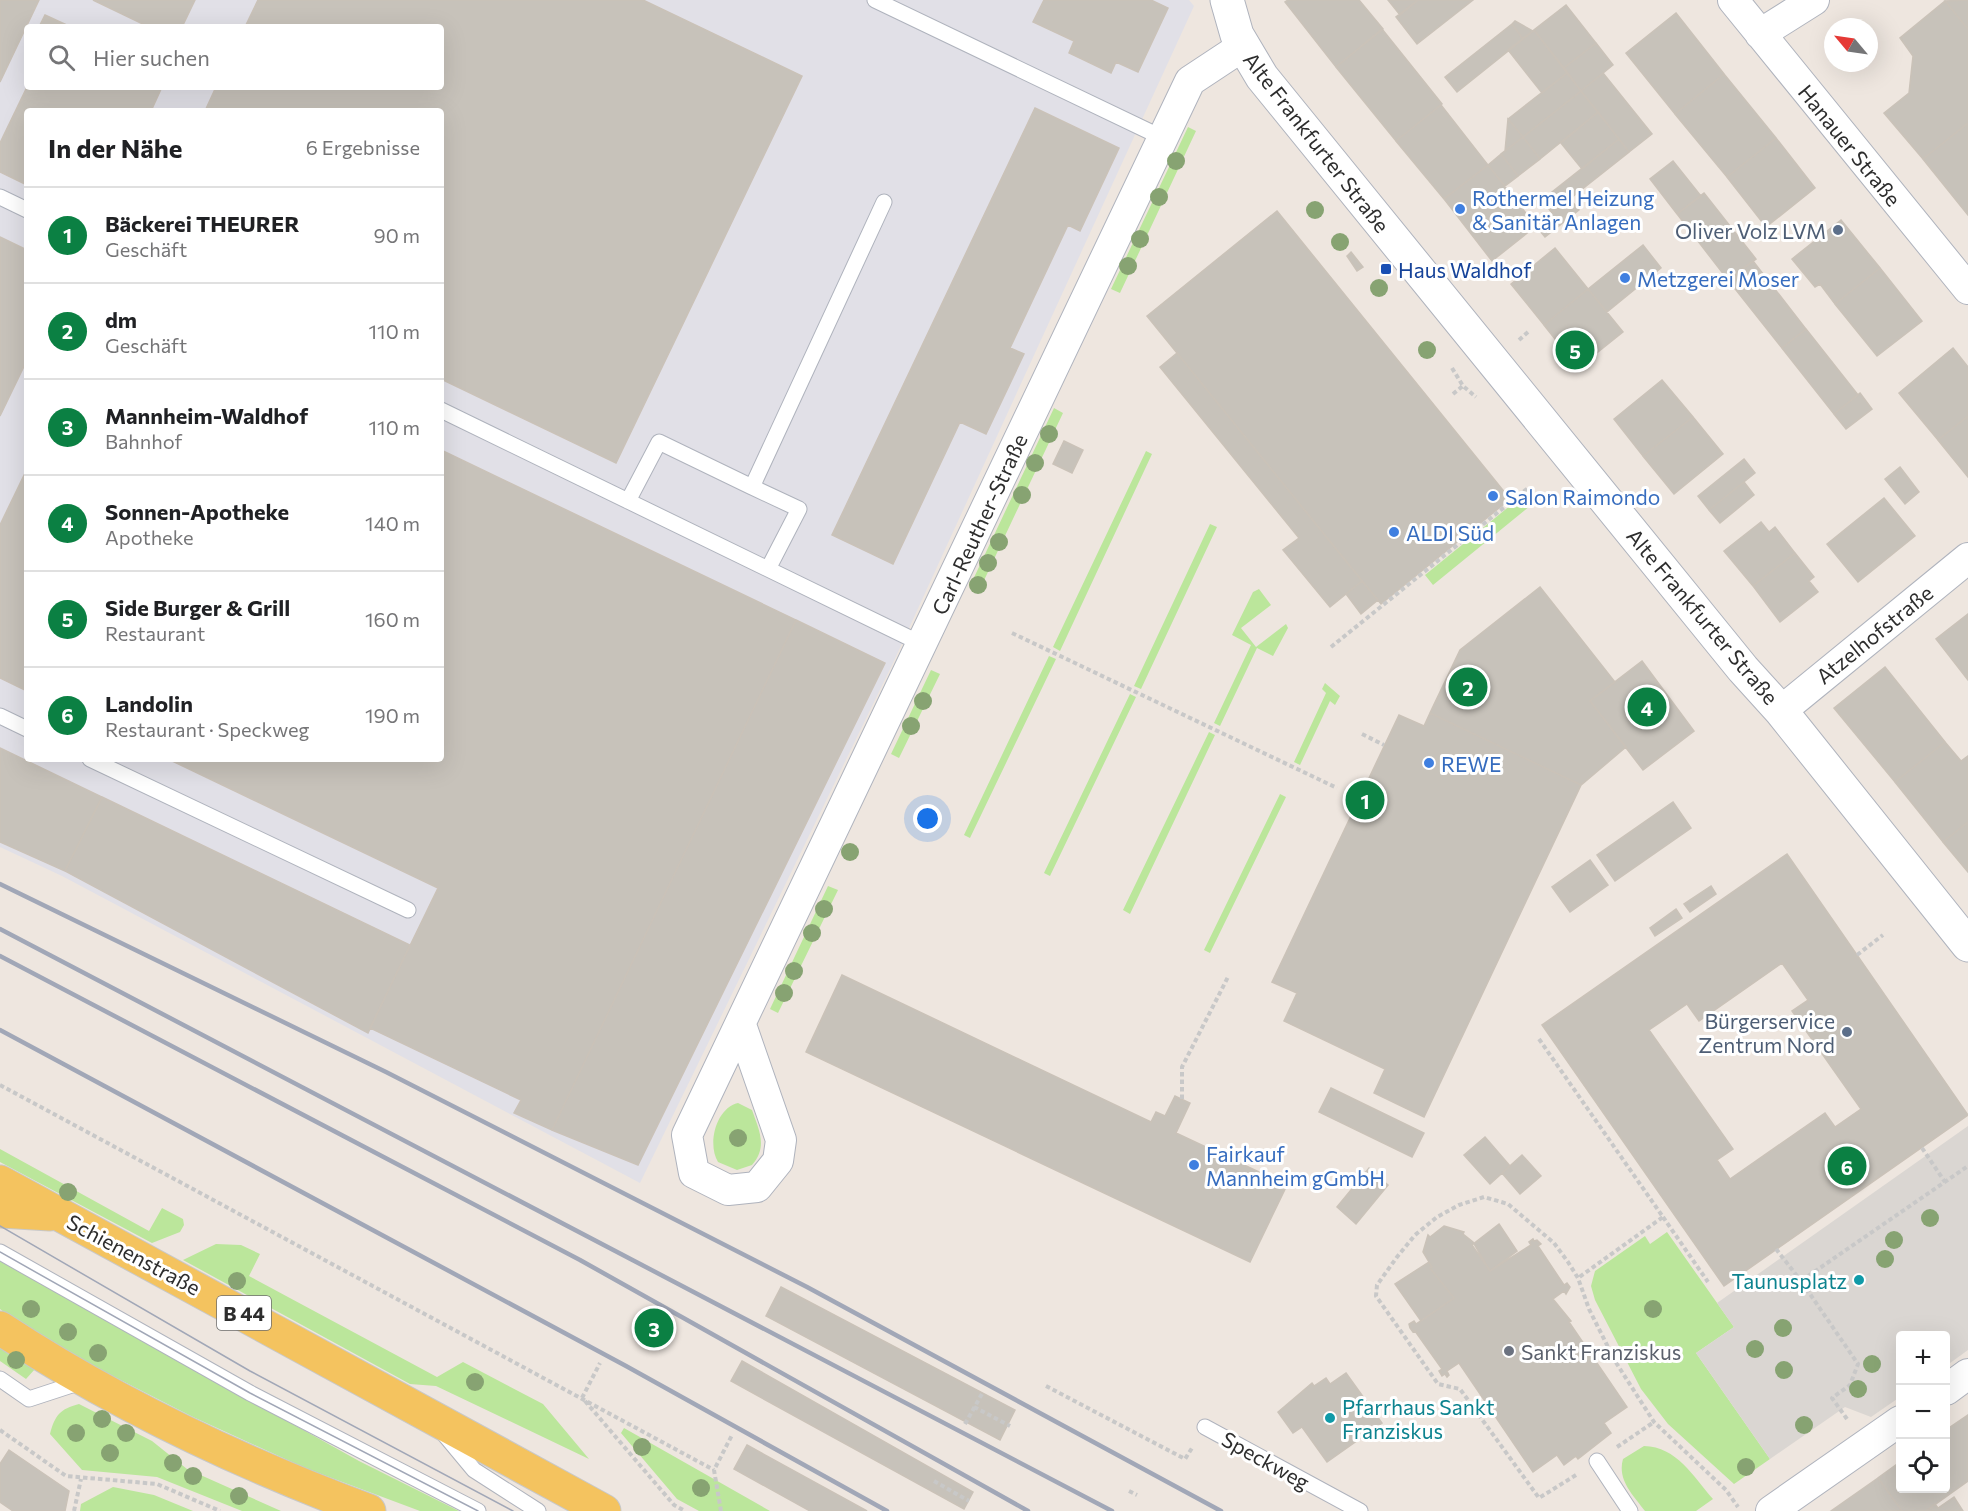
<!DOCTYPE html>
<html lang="de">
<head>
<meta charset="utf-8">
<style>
	:root { --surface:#fff; --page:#f6f6f6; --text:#202124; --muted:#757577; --line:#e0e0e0; --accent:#0b8043 }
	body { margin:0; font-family:Commissioner,sans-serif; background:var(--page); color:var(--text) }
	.controls { position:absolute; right:18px; bottom:18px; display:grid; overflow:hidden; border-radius:6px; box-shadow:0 6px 24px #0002 }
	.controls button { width:54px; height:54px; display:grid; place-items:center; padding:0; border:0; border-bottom:2px solid var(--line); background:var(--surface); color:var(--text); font:30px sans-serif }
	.compass { position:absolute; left:1824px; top:18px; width:54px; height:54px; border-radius:50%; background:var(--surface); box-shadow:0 6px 24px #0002; rotate:299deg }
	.you { position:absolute; left:928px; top:819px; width:21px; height:21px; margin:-15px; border:4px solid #fff; border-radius:50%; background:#1a73e8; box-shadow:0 0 0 9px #1a73e833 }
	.badge { display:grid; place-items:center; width:39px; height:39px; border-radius:50%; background:var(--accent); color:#fff; font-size:20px; font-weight:700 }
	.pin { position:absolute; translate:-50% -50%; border:3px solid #fff; box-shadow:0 2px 6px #0006 }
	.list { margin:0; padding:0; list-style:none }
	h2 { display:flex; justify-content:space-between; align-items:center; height:78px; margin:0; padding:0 24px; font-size:26px }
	h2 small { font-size:20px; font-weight:400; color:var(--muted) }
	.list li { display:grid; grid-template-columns:39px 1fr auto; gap:18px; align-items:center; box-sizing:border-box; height:96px; padding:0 24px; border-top:2px solid var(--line) }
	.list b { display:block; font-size:22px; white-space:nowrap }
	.list p { margin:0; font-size:20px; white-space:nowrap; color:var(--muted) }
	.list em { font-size:20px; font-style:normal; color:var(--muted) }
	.icon { flex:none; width:33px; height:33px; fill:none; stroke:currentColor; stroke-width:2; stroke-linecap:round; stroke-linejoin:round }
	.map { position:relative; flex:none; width:1968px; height:1511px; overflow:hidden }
	.search { position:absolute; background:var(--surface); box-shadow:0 6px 24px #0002; left:24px; top:24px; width:420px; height:66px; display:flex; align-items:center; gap:15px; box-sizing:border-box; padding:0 21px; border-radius:6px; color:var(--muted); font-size:22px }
	.panel { position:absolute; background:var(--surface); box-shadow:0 6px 24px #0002; left:24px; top:108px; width:420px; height:654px; border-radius:6px }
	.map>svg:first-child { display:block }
	.industrial { fill:#e1e0e7; fill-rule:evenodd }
	.green { fill:#bbe69b }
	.plaza { fill:#dad6d2 }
	.building { fill:#c7c2ba; stroke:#cac2b8; stroke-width:1.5; fill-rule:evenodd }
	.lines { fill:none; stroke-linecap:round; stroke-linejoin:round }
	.service-casing { stroke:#afb3bd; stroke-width:17 }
	.minor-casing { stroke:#afb3bd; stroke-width:32 }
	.tertiary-casing { stroke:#afb3bd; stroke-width:35 }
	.primary-casing { stroke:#c8c8c8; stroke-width:35 }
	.path { stroke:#c8c8c8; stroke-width:4; stroke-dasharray:4.5 3; stroke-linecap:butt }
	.service { stroke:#fff; stroke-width:15 }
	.minor { stroke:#fff; stroke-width:30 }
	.tertiary { stroke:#fff; stroke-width:33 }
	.primary { stroke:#f4c35f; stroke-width:33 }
	.tram { stroke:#a1a7b7; stroke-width:1.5 }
	.rail { stroke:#a1a7b7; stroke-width:4.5 }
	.tree { fill:#87a372 }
	.shop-dot { fill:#3f7fe0; stroke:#fff; stroke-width:2 }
	.service-dot { fill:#5c6f8a; stroke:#fff; stroke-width:2 }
	.transit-dot { fill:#1a4fb4; stroke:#fff; stroke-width:2 }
	.culture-dot { fill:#0f9aa8; stroke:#fff; stroke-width:2 }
	.worship-dot { fill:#6b7280; stroke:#fff; stroke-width:2 }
	.labels { text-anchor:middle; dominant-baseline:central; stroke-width:6; stroke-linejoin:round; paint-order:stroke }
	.shield { fill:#fff; stroke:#6c6c6c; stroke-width:1.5 }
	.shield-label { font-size:20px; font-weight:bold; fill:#2d2d2d }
	.street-label { font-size:21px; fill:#2d2d2d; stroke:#fff }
	.shop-label { font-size:21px; fill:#366cbe; stroke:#fff; text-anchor:start }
	.service-label { font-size:21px; fill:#4e5e75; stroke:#fff; text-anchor:end }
	.transit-label { font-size:21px; fill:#164399; stroke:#fff; text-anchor:start }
	.culture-label { font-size:21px; fill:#0d838f; stroke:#fff; text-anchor:end }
	.worship-label { font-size:21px; fill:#5b616d; stroke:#fff; text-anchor:start }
</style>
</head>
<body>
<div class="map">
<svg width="1968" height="1511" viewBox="0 0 1968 1511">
	<rect width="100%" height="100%" fill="#eee6df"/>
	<path class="industrial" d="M0,0H1189L1194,6L893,663L640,1183L62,876L0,847ZM27,27H441V87H27ZM27,111H441V759H27Z"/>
	<path class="green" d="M1188,127L1196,131L1120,293L1111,289Z
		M1054,408L1063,413L979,591L970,586Z
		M1146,451L1152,454L1060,651L1053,647Z
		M1522,496L1530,506L1433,585L1425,575Z
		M1210,524L1217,527L1141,689L1134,686Z
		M1259,589L1271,605L1241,628L1256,647L1286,624L1288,628L1273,656L1257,648L1220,726L1214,723L1251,645L1232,635L1253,592Z
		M1049,656L1056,659L970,838L964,835Z
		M931,670L940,674L899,758L891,754Z
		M1325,683L1340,696L1335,705L1330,701L1300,765L1294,762L1326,693L1322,689Z
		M1130,694L1136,697L1050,876L1044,873Z
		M1209,732L1215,735L1130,914L1123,910Z
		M1280,794L1286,797L1210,953L1204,950Z
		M828,886L838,890L778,1013L770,1009Z
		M738,1103L752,1110C759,1130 768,1147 752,1165L737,1170L718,1162C707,1144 716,1108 738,1103Z
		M0,1149L149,1231L162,1208L183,1219L184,1225L180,1232L152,1243L0,1162Z
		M1667,1232L1734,1327L1696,1353L1770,1459L1734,1484L1668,1424L1641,1389L1595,1300L1591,1286L1595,1271L1645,1236L1650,1244Z
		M216,1244L241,1245L260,1254L249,1276L437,1377L463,1362L543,1404L589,1459L436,1386L410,1384L183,1260Z
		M0,1261L359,1461L459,1511H420L305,1468L191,1416L99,1369L18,1323L0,1309Z
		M0,1345L35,1369L26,1379L0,1361Z
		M79,1404L152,1441L187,1469L281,1511H242L157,1477L82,1470L50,1434C55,1415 60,1409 79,1404Z
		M624,1428L770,1511H699L677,1499L621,1433Z
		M1644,1446C1677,1447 1693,1476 1713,1499L1696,1511H1645C1633,1495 1617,1480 1623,1459Z
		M113,1487L154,1495L193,1511H80L81,1504Z"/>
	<path class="plaza" d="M1968,1126V1350L1946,1366V1336H1900V1397L1871,1417L1845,1407L1770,1459L1696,1353L1734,1327L1717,1303Z"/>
	<path class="building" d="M0,0H39L0,82Z
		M93,0H195L182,27H149Z
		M258,0H643L802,76L616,463L441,379V111H205L216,87H441V27H245Z
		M1044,0H1151L1168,8L1138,72L1116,62L1111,73L1069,53L1074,41L1033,22Z
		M1288,0H1359L1383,29L1336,67L1285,2Z
		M1388,0H1418L1400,15Z
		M1418,0H1473L1417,44L1396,17Z
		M1968,0V29L1945,1Z
		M1945,1L1968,29V123L1923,159L1884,113L1909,93L1913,56L1900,38Z
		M1566,5L1596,43L1564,68L1534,30Z
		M1676,13L1724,74L1675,114L1626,53Z
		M45,15L71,27H39Z
		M1515,21L1533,31L1523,39L1512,24Z
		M1512,24L1523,39L1457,92L1445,77Z
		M1382,29L1442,104L1396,141L1336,67Z
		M1534,30L1567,73L1542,93L1508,50Z
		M1596,43L1613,65L1581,91L1564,68Z
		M1567,73L1581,91L1523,137L1508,119Z
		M1603,73L1652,134L1629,152L1581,91Z
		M1724,74L1776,138L1727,177L1675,114Z
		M27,87H162L151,111H27V185L0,172V143Z
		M1581,91L1598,112L1540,159L1523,137Z
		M1441,105L1488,165L1444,199L1396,141Z
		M1035,108L1119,148L1080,231L1068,225L1010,348L1024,354L986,434L960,422L893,564L832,535Z
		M1598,112L1619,139L1582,169L1561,143Z
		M1508,119L1523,137L1505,151Z
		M1968,123V215L1923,159Z
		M1523,137L1540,159L1518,176L1501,154Z
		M1776,138L1815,188L1766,227L1727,177Z
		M1619,139L1629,152L1552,213L1542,200Z
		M1501,154L1518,176L1505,186L1488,165Z
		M1673,161L1701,196L1677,214L1650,179Z
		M1488,165L1536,226L1492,261L1444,199Z
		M1704,193L1756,259L1728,280L1677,214Z
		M1570,199L1579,210L1545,237L1536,226Z
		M1277,211L1510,499L1381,604L1147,316Z
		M1841,220L1880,268L1835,304L1820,284L1815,287L1792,259Z
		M0,237L27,250V360L0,416Z
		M1643,245L1661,268L1607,312L1588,289Z
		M1555,248L1588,289L1544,325L1511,284Z
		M1351,252L1363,267L1357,271L1347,256Z
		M1753,261L1806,329L1782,348L1728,280Z
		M1880,268L1922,321L1877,356L1835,304Z
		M1588,289L1623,332L1578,368L1544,325Z
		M1806,329L1858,395L1834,414L1782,348Z
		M1953,348L1968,367V416L1938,440L1899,393Z
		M1177,353L1362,581L1330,607L1283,550L1299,538L1160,367Z
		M1662,380L1693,417L1643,456L1614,419Z
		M1860,393L1872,409L1846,429L1834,414Z
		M1968,416V477L1938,440Z
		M1693,417L1723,454L1674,494L1643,456Z
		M1064,441L1083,450L1072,473L1053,464Z
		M441,450L796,620L552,1130L514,1113L521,1100L370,1028L438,888L168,759H441Z
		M1744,459L1755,473L1709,510L1698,496Z
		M1900,467L1919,492L1905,504L1885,479Z
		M27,469V691L0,678V525Z
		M1744,482L1754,495L1720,523L1709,510Z
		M1884,498L1915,536L1858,582L1827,544Z
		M1761,522L1769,532L1775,527L1795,553L1753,586L1724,551Z
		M1795,553L1814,577L1809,581L1818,592L1780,622L1753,586Z
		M1362,581L1378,600L1361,614L1346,594Z
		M1540,587L1615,682L1590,701L1626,747L1581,785L1430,713L1460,650Z
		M1968,614V680L1936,639Z
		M796,620L885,663L638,1165L552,1130Z
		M1642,661L1694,731L1643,770L1590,701Z
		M1885,667L1945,742L1895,782L1834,708Z
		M1430,713L1581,785L1424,1117L1374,1093L1385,1069L1284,1021L1297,993L1272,982L1399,715L1424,726Z
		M1945,742L1961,761L1968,756V822L1943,842L1895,782Z
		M0,748L102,797L65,871L0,842Z
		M102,797L410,945L368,1033L65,871Z
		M1673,802L1691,828L1615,881L1597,855Z
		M1968,822V872L1943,842Z
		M1787,854L1968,1115L1724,1286L1542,1025ZM1782,963L1808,1000L1792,1011L1861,1109L1835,1127L1825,1113L1730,1179L1717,1160L1733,1149L1649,1030L1687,1004L1699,1021Z
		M1590,860L1608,885L1570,912L1552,887Z
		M1711,886L1716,894L1690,912L1684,904Z
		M1676,909L1682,918L1655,936L1650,928Z
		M842,975L1151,1122L1156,1112L1165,1116L1175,1096L1190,1103L1176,1133L1287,1185L1250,1262L806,1052Z
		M1331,1088L1424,1133L1412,1157L1319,1112Z
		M1485,1137L1510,1166L1490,1184L1464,1155Z
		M1522,1155L1541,1176L1520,1194L1502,1173Z
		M1369,1168L1388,1185L1356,1224L1337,1207Z
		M1499,1224L1517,1251L1490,1271L1472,1245Z
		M1444,1226L1464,1232L1463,1234L1473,1242L1490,1271L1531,1245L1529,1242L1533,1239L1534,1241L1537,1240L1541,1244L1538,1246L1564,1285L1567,1283L1570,1287L1566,1294L1564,1291L1553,1299L1571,1321L1569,1322L1627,1407L1604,1423L1611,1433L1578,1459L1576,1456L1564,1465L1557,1455L1533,1472L1459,1363L1447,1371L1449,1375L1447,1377L1445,1374L1442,1376L1439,1371L1442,1369L1415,1331L1413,1332L1410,1328L1409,1324L1414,1321L1416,1324L1454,1298L1430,1268L1432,1267L1423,1252L1428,1235L1430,1237Z
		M1429,1262L1432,1267L1430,1268L1454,1298L1421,1321L1395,1284Z
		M781,1287L1015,1410L1000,1440L766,1316Z
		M742,1361L973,1492L964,1509L731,1381Z
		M1346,1373L1382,1423L1327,1462L1302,1427L1293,1433L1278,1412L1312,1383L1314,1386L1326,1378L1330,1384Z
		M1968,1415V1481L1926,1511H1902L1878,1478L1900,1462V1488H1946V1430Z
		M747,1445L867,1511H810L734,1469Z
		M9,1450L69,1491L65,1511H13L0,1502V1464Z
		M1878,1478L1902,1511H1831Z
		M1954,1497L1963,1511H1926L1935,1504L1938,1508Z"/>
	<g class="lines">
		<defs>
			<path id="service" d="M875,0L1163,138
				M0,197L27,210
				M441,410L922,644
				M628,501L659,442L752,487
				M768,569L799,509L752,487L884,202
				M0,716L27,729
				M90,759L408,910
				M0,1252L250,1393L478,1511
				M0,1379L29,1399L84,1381
				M1205,1427L1360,1511
				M444,1434L474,1470L538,1511
				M1597,1461L1630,1511"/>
			<path id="minor" d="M1733,0L1968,289
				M1760,34L1814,0
				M1781,711L1968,558
				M741,1025L781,1140L778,1161L757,1187L728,1190L694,1173L687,1135L1190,81L1243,46
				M1946,1390L1968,1374
				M1771,1511L1900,1421"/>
			<path id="tertiary" d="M1227,0L1237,35L1262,77L1743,669L1781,711L1968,945"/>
			<path id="primary" d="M0,1182L604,1511
				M0,1211L50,1214
				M0,1328C114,1403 241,1463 369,1511"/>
		</defs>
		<use href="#service" class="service-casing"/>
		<use href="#minor" class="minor-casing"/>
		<use href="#tertiary" class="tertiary-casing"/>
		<use href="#primary" class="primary-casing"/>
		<path class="path" d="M1519,340L1528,332
			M1452,368L1463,386L1476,397
			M1453,394L1464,385
			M1012,633L1337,788
			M1331,647L1528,488
			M1362,734L1384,745
			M1857,955L1883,935
			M1539,1039L1663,1217L1578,1278
			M0,1085L714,1470
			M1182,1099V1067L1228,977
			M1922,1148L1945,1182
			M1663,1217L1708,1282
			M1776,1249L1801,1281
			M1046,1386L1185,1459L1192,1448
			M582,1398L600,1363
			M585,1401L674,1505L685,1511
			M974,1407L1010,1426
			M1847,1419L1832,1398L1850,1385L1858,1364L1801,1281L1968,1166
			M965,1424L983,1392
			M0,1430L66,1476L157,1484L220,1511
			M1617,1447L1654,1422
			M1576,1475L1539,1498L1460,1389L1438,1384L1376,1296L1377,1285L1397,1257L1415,1235L1437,1217L1459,1205L1484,1197L1508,1204L1554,1243L1568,1262L1578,1278L1589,1309L1615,1361L1654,1422L1726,1490L1738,1507
			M934,1481L969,1501
			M1129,1491L1137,1495
			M74,1511L81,1479
			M721,1511L714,1470L732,1435"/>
		<use href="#service" class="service"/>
		<use href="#minor" class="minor"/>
		<use href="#tertiary" class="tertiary"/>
		<use href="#primary" class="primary"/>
		<path class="tram" d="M0,1226L250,1371L513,1511
			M0,1252L250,1393L478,1511"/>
		<path class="rail" d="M0,884L386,1072L807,1287L1221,1511
			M0,929L1112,1511
			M0,956L580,1260L1028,1511
			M0,1030L626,1366L887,1511"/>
	</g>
	<g class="tree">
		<circle cx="1176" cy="161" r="9"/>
		<circle cx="1159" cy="197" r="9"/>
		<circle cx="1315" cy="210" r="9"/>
		<circle cx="1140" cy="239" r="9"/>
		<circle cx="1340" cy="242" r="9"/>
		<circle cx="1128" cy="266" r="9"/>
		<circle cx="1379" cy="288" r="9"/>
		<circle cx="1427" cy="350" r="9"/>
		<circle cx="1049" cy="434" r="9"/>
		<circle cx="1035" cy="463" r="9"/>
		<circle cx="1022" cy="495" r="9"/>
		<circle cx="999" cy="542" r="9"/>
		<circle cx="988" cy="563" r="9"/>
		<circle cx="978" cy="585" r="9"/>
		<circle cx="923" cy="701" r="9"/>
		<circle cx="911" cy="726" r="9"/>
		<circle cx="850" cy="852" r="9"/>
		<circle cx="824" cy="909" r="9"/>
		<circle cx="812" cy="933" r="9"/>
		<circle cx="794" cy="971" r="9"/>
		<circle cx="784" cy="993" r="9"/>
		<circle cx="738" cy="1138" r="9"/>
		<circle cx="68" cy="1192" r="9"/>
		<circle cx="1930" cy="1218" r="9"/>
		<circle cx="1894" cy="1240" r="9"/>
		<circle cx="1885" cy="1259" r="9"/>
		<circle cx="237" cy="1281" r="9"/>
		<circle cx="31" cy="1309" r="9"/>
		<circle cx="1653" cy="1309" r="9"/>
		<circle cx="1783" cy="1328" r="9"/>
		<circle cx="68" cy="1332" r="9"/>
		<circle cx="1755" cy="1349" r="9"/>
		<circle cx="98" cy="1353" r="9"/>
		<circle cx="16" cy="1360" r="9"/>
		<circle cx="1872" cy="1364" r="9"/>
		<circle cx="1784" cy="1370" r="9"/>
		<circle cx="475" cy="1382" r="9"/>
		<circle cx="1858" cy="1389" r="9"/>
		<circle cx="102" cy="1419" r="9"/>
		<circle cx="1804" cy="1425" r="9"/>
		<circle cx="76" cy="1433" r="9"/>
		<circle cx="126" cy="1433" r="9"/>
		<circle cx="642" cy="1447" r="9"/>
		<circle cx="110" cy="1453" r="9"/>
		<circle cx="173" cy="1463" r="9"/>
		<circle cx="1746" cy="1467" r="9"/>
		<circle cx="193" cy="1476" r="9"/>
		<circle cx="701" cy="1488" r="9"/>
		<circle cx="239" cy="1496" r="9"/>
	</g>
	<g class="shop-dot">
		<circle cx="1460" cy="209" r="6"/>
		<circle cx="1625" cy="278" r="6"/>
		<circle cx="1493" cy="496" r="6"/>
		<circle cx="1394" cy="532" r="6"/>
		<circle cx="1429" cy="763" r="6"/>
		<circle cx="1194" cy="1165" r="6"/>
	</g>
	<g class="service-dot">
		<circle cx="1838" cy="230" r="6"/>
		<circle cx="1847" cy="1032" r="6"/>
	</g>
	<rect class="transit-dot" x="1380" y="263" width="12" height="12" rx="3"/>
	<g class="culture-dot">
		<circle cx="1859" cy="1280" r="6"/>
		<circle cx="1330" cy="1418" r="6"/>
	</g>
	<circle class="worship-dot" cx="1509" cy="1351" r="6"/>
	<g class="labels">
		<rect class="shield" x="217" y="1296" width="54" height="34" rx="4.5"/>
		<g class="shield-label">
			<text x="244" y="1313">B 44</text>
		</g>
		<g class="street-label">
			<text transform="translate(1317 142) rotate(52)">Alte Frankfurter Straße</text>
			<text transform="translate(1850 145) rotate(51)">Hanauer Straße</text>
			<text transform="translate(979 524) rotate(-65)">Carl-Reuther-Straße</text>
			<text transform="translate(1703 616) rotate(50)">Alte Frankfurter Straße</text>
			<text transform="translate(1874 634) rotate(-39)">Atzelhofstraße</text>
			<text transform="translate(134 1254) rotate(28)">Schienenstraße</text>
			<text transform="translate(1266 1460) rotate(29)">Speckweg</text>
		</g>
		<g class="shop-label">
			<text x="1472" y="197">Rothermel Heizung<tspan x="1472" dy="24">&amp; Sanitär Anlagen</tspan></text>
			<text x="1637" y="278">Metzgerei Moser</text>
			<text x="1505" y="496">Salon Raimondo</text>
			<text x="1406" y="532">ALDI Süd</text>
			<text x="1441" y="763">REWE</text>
			<text x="1206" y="1153">Fairkauf<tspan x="1206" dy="24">Mannheim gGmbH</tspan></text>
		</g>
		<g class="service-label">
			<text x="1826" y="230">Oliver Volz LVM</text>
			<text x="1835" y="1020">Bürgerservice<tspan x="1835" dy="24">Zentrum Nord</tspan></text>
		</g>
		<g class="transit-label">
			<text x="1398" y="269">Haus Waldhof</text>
		</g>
		<g class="culture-label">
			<text x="1847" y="1280">Taunusplatz</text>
			<text x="1342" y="1406" text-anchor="start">Pfarrhaus Sankt<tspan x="1342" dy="24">Franziskus</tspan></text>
		</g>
		<g class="worship-label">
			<text x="1521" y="1351">Sankt Franziskus</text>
		</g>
	</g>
</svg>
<div class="controls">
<button>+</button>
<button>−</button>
<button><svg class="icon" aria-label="locate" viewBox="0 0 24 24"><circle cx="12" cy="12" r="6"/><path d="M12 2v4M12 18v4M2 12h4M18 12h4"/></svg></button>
</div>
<svg class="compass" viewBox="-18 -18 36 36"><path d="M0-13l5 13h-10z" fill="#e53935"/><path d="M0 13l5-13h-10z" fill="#757577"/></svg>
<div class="you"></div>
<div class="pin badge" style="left:1365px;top:800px">1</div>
<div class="pin badge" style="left:1468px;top:687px">2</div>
<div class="pin badge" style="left:654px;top:1328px">3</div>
<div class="pin badge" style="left:1647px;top:707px">4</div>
<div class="pin badge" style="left:1575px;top:350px">5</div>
<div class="pin badge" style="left:1847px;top:1166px">6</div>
<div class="search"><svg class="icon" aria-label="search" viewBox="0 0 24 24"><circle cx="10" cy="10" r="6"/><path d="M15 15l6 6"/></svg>Hier suchen</div>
<section class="panel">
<h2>In der Nähe<small>6 Ergebnisse</small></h2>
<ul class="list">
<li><span class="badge">1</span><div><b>Bäckerei THEURER</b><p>Geschäft</p></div><em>90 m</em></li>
<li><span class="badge">2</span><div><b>dm</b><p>Geschäft</p></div><em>110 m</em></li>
<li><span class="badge">3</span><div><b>Mannheim-Waldhof</b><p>Bahnhof</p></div><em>110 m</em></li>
<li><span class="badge">4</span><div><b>Sonnen-Apotheke</b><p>Apotheke</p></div><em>140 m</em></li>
<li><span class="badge">5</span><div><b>Side Burger &amp; Grill</b><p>Restaurant</p></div><em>160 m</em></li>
<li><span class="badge">6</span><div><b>Landolin</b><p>Restaurant · Speckweg</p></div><em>190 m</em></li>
</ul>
</section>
</div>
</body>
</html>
